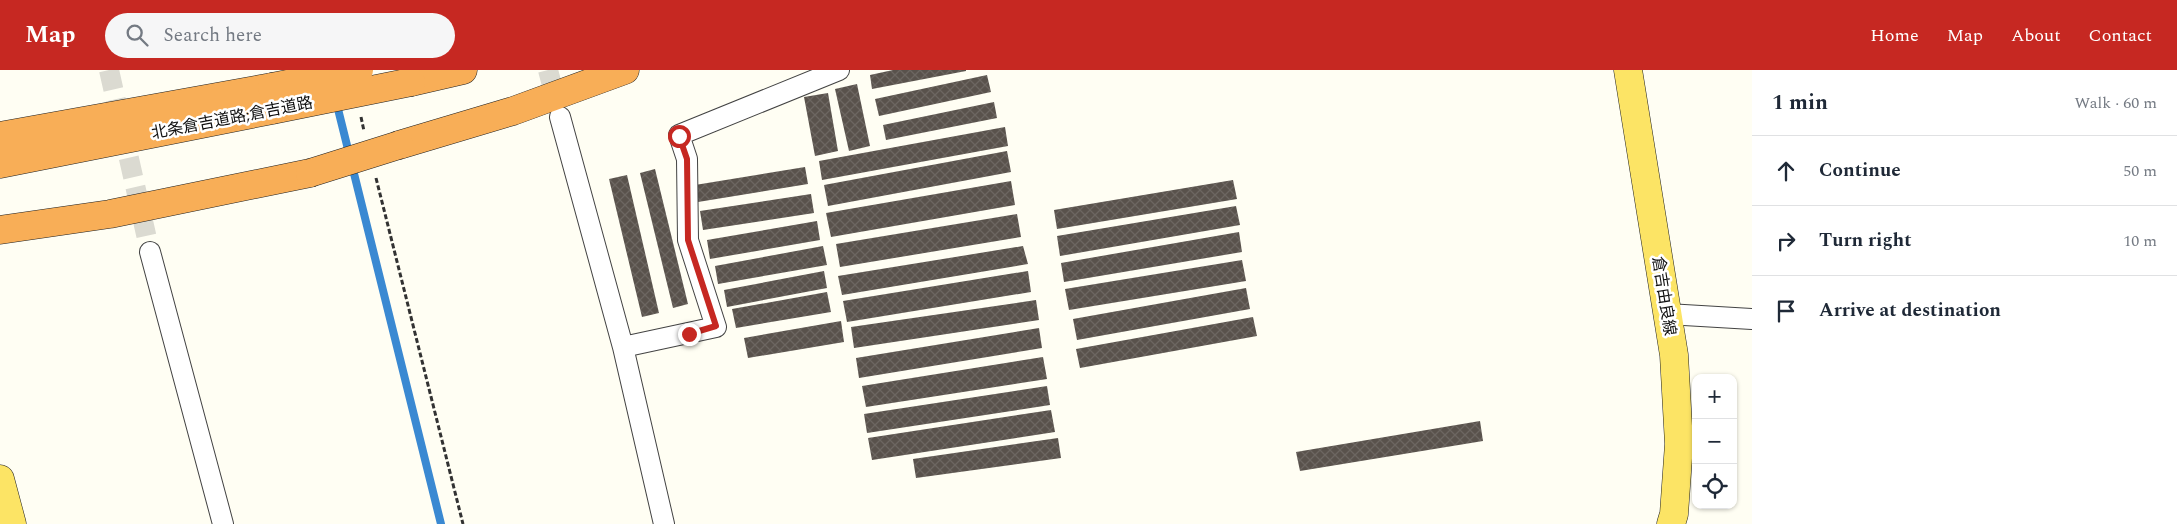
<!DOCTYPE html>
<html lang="en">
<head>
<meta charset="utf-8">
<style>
	:root { --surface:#fff; --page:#f6f6f7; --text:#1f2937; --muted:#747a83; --line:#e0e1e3; --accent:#c62822 }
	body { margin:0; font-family:Spectral,"Noto Sans JP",serif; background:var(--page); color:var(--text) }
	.controls { position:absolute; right:15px; bottom:15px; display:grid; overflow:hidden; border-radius:10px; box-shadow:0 1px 4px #0004 }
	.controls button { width:45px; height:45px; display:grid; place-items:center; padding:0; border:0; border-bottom:1px solid var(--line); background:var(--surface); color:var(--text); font:25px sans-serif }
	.stop { position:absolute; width:15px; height:15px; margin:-11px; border:4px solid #c62822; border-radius:50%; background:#fff }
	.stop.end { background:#c62822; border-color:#fff; box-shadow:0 1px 5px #0008 }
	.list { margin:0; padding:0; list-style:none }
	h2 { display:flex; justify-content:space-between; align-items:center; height:65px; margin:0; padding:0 20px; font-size:21px }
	h2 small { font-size:16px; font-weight:400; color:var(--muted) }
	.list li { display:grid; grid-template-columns:32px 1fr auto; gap:15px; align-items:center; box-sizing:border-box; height:70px; padding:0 20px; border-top:1px solid var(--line) }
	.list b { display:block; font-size:19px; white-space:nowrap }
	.list em { font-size:16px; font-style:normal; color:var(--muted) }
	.icon { flex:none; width:28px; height:28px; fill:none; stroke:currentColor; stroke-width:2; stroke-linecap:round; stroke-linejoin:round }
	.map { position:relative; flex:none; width:1752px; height:454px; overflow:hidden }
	header { display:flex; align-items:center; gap:30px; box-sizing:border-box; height:70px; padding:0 25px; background:var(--accent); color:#fff }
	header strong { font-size:24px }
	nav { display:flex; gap:28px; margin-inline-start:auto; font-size:18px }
	.search { width:350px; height:45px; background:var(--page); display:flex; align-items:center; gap:12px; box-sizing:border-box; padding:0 18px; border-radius:28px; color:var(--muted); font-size:19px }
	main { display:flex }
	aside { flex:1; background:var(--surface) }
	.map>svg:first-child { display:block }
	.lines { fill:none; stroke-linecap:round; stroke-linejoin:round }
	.stream { stroke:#3a89d2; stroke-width:8 }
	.building { fill:url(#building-cross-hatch) }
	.street-tunnel { stroke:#dbdad1; stroke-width:20; stroke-dasharray:20 10; stroke-linecap:butt }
	.street-casing { stroke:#434343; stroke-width:22 }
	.primary-casing { stroke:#212121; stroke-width:29 }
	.highway-casing { stroke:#212121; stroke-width:29 }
	.path { stroke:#323232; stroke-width:3; stroke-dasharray:5 2.5; stroke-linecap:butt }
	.street { stroke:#fff; stroke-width:20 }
	.primary { stroke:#fce465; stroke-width:28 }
	.highway { stroke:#f8ae57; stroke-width:28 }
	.highway-bridge-casing { stroke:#212121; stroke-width:29; stroke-linecap:butt }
	.highway-bridge { stroke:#f8ae57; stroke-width:28 }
	.route { stroke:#c62822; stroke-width:6 }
	.labels { text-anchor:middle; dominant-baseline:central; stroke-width:5; stroke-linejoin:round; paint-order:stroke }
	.street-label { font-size:16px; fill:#101010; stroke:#fff }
</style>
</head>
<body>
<header>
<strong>Map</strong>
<div class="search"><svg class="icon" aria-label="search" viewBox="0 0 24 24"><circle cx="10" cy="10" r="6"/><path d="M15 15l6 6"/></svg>Search here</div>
<nav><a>Home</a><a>Map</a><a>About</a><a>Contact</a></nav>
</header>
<main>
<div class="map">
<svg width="1752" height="454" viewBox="0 0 1752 454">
	<defs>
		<pattern id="building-cross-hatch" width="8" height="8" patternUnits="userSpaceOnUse" patternTransform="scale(1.25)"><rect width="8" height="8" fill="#59524c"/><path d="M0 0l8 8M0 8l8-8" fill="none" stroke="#6c6661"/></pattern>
	</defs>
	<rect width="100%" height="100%" fill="#fffef3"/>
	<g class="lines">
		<path class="stream" d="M336,31L441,454"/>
	</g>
	<path class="building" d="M893,0H966V1L872,19L870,5Z
		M987,5L991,22L879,46L875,29Z
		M857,14L870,76L849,81L835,19Z
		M828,23L838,81L815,86L804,27Z
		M994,32L997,48L886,70L883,55Z
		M1005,57L1008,76L822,110L819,91Z
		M1007,81L1011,102L828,136L824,115Z
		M805,97L808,114L698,132L695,115Z
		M655,99L688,234L673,238L640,103Z
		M627,105L659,243L642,247L609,109Z
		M1233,110L1237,129L1057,159L1054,140Z
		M1011,111L1015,135L831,167L826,143Z
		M811,124L814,143L703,160L700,141Z
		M1236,136L1240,155L1060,186L1057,166Z
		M1017,144L1021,167L840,197L836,174Z
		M817,151L820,170L710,189L707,170Z
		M1239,162L1242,182L1064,212L1061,193Z
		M823,176L827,195L718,214L715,196Z
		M1023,176L1028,194L842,225L838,206Z
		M1242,190L1246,211L1069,240L1065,219Z
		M824,201L827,218L727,237L724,220Z
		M1028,201L1031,222L847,252L843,231Z
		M1246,218L1250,239L1077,270L1073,249Z
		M827,222L831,242L736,258L732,239Z
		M1036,230L1039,250L854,278L851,257Z
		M1253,247L1257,266L1080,298L1076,279Z
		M841,251L844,272L748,288L744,268Z
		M1039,258L1042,278L859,308L856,288Z
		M1043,287L1047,309L866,337L862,316Z
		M1047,316L1050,335L867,363L864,344Z
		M1051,340L1055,362L872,390L868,368Z
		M1480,351L1483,371L1300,401L1296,382Z
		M1058,368L1061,388L916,408L913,389Z"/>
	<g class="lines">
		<path class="street-tunnel" d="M109,0L150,182
			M548,0L558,38"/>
		<defs>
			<path id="street" d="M560,47L623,277L664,454
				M150,182L223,454
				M1667,244L1752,249
				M623,277L716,257L688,170L687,89L679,65L839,0"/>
			<path id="primary" d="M1628,0L1674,285L1679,374L1674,444L1671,454
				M0,409L12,454"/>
			<path id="highway" d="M411,12L463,0
				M0,66L272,17
				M399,75L513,41L625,0
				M0,94L272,40
				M0,160L110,144L310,103"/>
		</defs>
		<use href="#street" class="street-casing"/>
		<use href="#primary" class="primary-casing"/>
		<use href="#highway" class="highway-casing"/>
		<path class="path" d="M361,47L364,61
			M376,108L463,454"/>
		<use href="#street" class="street"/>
		<use href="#primary" class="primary"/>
		<use href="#highway" class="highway"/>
		<defs>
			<path id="highway-bridge" d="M272,17L359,0
				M272,40L411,12
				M310,103L399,75"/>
		</defs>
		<use href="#highway-bridge" class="highway-bridge-casing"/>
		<use href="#highway-bridge" class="highway-bridge"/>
	</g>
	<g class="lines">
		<path class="route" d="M679,66L687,89L688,170L716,256L689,264"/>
	</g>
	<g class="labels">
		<g class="street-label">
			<text transform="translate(232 48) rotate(-11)">北条倉吉道路;倉吉道路</text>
			<text transform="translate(1664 226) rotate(81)">倉吉由良線</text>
		</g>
	</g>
</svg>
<div class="controls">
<button>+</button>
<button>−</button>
<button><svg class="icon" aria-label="locate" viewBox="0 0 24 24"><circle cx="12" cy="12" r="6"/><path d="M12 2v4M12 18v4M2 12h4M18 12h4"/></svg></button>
</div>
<div class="stop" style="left:679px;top:66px"></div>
<div class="stop end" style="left:689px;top:264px"></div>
</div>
<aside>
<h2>1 min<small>Walk · 60 m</small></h2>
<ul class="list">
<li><svg class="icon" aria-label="ahead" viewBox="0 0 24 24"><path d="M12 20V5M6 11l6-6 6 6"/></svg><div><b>Continue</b></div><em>50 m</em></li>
<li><svg class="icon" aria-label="right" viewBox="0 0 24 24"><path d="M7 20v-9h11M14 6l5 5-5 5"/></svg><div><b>Turn right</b></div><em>10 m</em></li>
<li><svg class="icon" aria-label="arrive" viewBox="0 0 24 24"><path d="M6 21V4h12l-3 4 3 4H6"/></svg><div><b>Arrive at destination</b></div></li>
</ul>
</aside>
</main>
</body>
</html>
